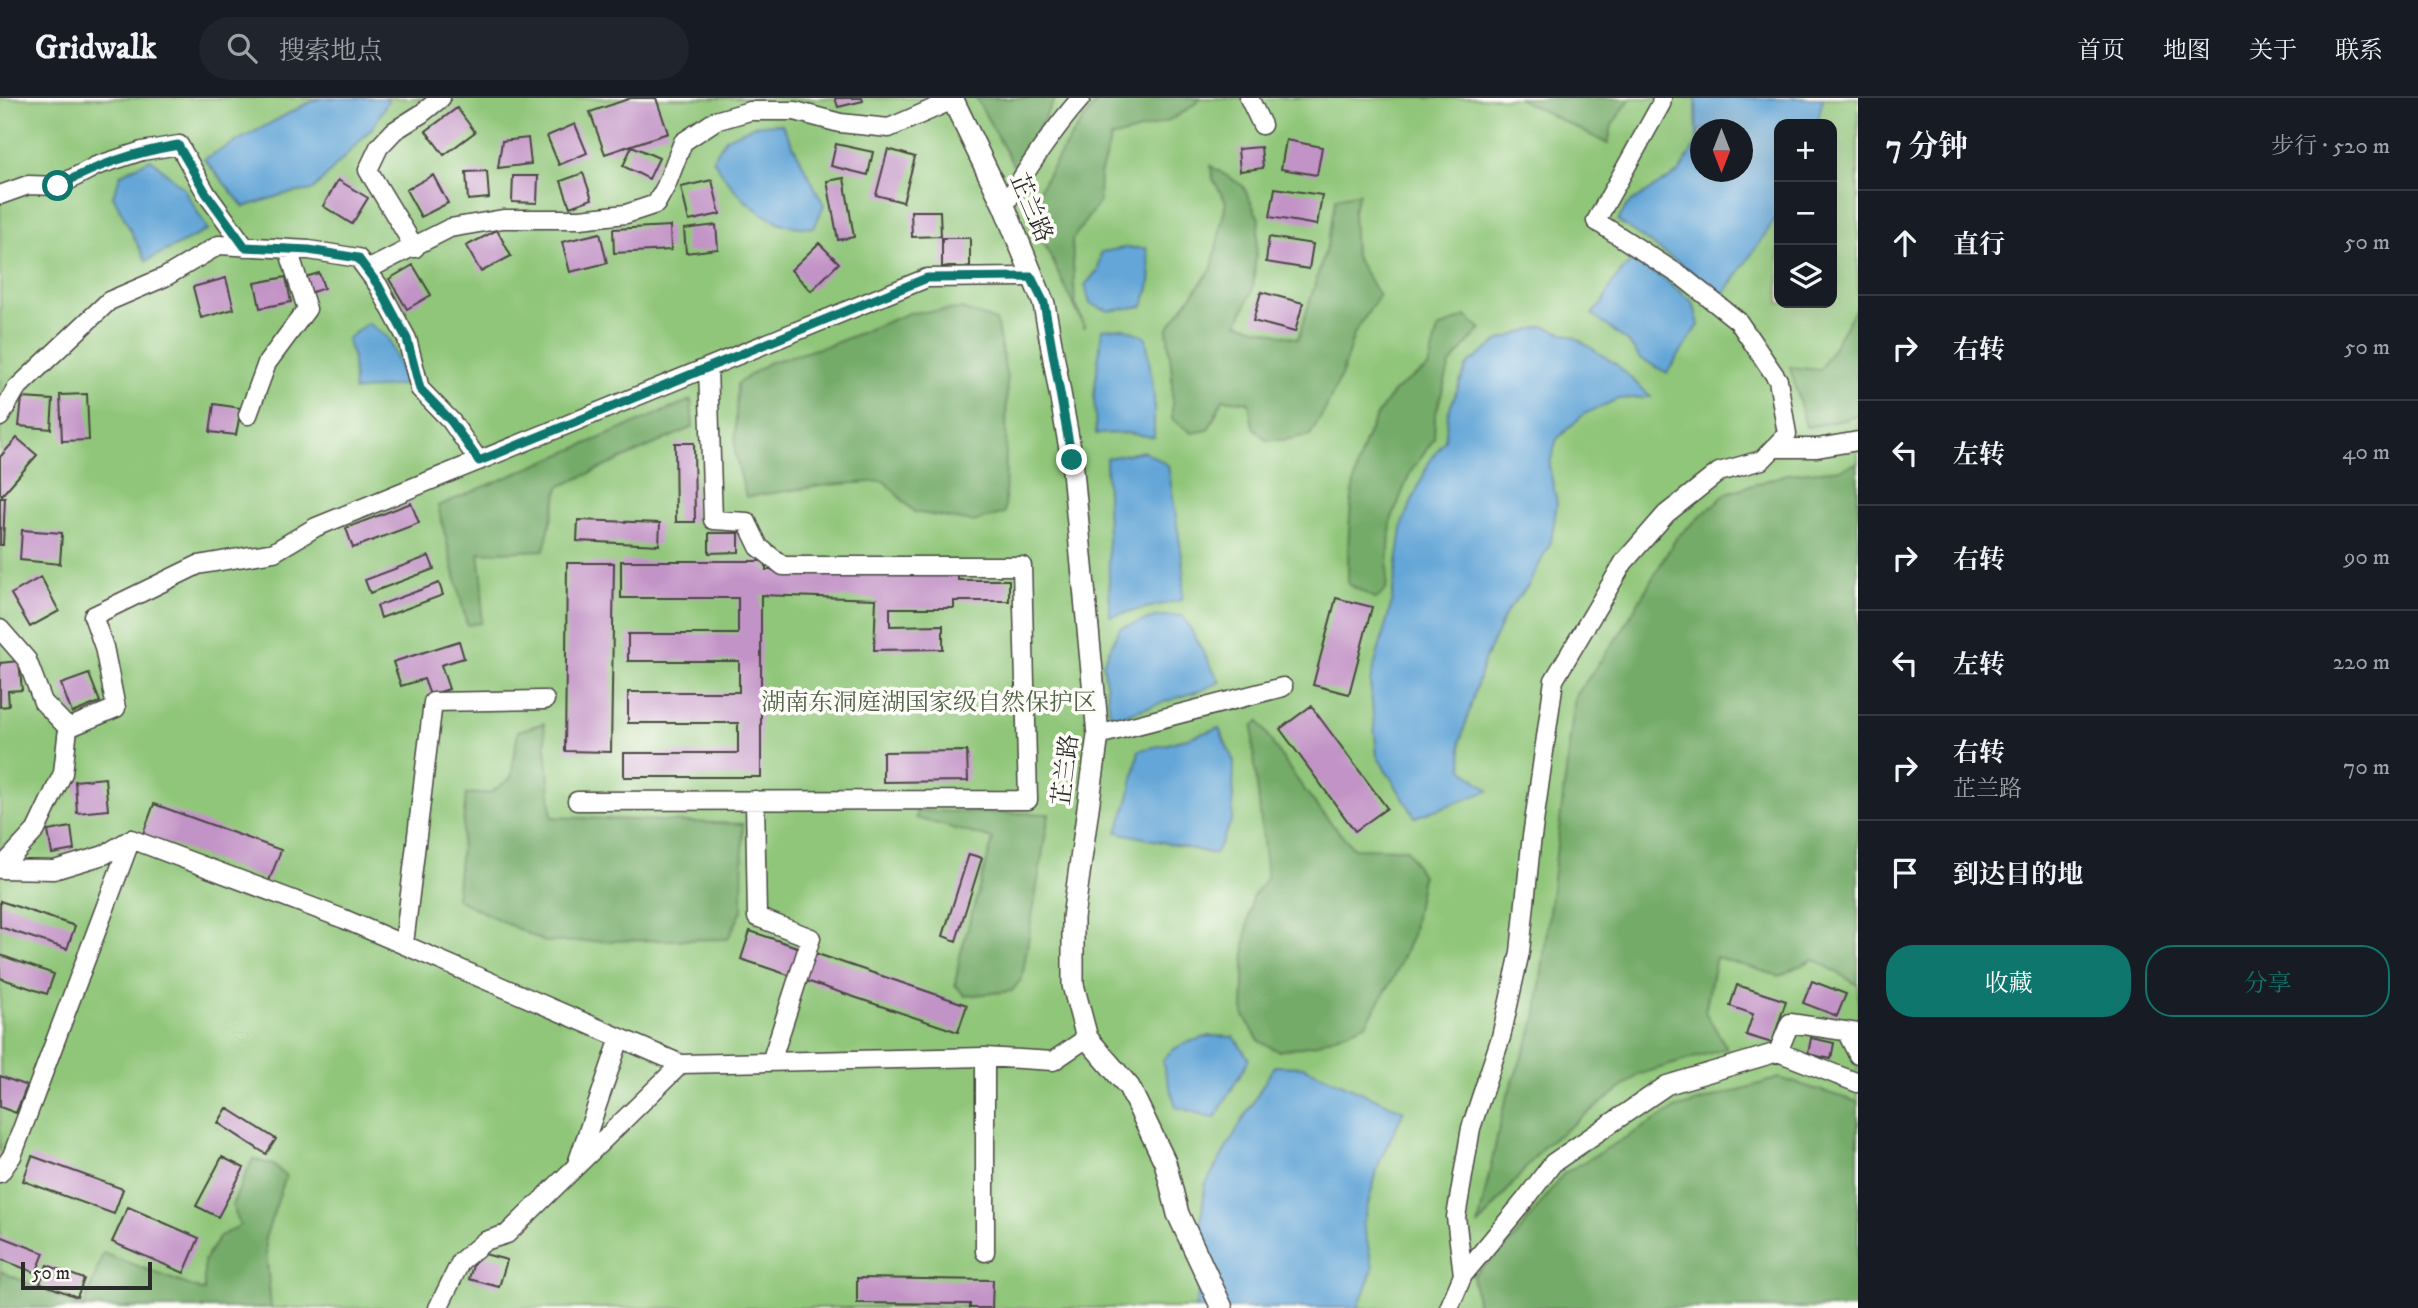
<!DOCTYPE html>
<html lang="zh">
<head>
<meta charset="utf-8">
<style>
	:root { --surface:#171b24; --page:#20242c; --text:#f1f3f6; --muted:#9ea1a6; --line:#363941; --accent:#0f766e }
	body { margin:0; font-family:"IM FELL DW Pica","Noto Serif SC",serif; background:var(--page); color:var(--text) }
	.controls { position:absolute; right:21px; top:21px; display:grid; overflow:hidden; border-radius:14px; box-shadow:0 7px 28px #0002 }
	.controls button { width:63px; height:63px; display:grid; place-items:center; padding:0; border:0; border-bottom:2px solid var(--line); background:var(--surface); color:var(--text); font:35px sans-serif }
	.compass { position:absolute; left:1690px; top:21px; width:63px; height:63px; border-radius:50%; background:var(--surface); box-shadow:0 7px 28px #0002; rotate:180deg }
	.scale { position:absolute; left:21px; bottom:18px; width:131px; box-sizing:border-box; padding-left:7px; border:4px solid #2b2b2b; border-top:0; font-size:19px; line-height:24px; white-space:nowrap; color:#2b2b2b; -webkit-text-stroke:5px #fdfcf7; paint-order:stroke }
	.stop { position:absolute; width:21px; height:21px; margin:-16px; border:5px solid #0f766e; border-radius:50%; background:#fff }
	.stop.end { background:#0f766e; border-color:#fff; box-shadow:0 2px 7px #0008 }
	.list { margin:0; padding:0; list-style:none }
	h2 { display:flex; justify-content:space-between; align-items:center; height:91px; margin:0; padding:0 28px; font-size:30px }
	h2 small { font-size:23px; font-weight:400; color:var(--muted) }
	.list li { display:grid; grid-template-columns:46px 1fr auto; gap:21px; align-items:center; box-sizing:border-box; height:105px; padding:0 28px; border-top:2px solid var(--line) }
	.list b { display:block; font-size:26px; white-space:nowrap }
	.list p { margin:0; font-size:23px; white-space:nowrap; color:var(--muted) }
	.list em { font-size:23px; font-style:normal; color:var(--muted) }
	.actions { display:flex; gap:14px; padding:21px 28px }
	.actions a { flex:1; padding:16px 0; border:2px solid var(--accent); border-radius:28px; text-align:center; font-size:24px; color:var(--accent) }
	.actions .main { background:var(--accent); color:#fff }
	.icon { flex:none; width:38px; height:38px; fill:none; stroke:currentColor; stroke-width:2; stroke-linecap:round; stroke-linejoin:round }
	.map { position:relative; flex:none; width:1858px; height:1210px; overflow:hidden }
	header { display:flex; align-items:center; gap:42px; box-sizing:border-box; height:98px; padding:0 35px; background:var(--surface); border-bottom:2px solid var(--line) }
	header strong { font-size:33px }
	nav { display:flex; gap:38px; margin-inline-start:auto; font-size:24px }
	.search { width:490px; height:63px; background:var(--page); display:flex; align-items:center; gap:18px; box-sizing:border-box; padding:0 24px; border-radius:38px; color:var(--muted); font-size:26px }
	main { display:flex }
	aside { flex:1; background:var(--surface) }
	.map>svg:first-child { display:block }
	.green { fill:#90c679; stroke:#5e7852; stroke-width:2; fill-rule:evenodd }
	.forest { fill:#74ab69; stroke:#506b4a; stroke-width:2 }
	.water { fill:#63a6d7; stroke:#476881; stroke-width:2; fill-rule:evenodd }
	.building { fill:#c293c6 }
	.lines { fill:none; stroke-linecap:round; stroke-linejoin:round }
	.minor-casing { stroke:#494643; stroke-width:21 }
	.tertiary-casing { stroke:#494643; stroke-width:24 }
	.minor { stroke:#fff; stroke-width:18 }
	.tertiary { stroke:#fff; stroke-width:21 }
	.route { stroke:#0f766e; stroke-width:9 }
	.labels { text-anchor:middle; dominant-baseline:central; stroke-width:7; stroke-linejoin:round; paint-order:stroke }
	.street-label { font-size:24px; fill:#2b2b2b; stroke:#fdfcf7 }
	.park-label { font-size:24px; fill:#4e6146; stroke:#fdfcf7 }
</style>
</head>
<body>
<header>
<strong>Gridwalk</strong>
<div class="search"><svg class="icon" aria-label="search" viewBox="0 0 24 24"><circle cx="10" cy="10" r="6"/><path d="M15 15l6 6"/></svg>搜索地点</div>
<nav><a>首页</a><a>地图</a><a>关于</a><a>联系</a></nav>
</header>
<main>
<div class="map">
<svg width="1858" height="1210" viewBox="0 0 1858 1210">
	<rect width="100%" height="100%" fill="#fdfcf7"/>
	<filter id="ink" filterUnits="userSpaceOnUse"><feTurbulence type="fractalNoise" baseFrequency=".0143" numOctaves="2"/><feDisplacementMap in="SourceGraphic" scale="14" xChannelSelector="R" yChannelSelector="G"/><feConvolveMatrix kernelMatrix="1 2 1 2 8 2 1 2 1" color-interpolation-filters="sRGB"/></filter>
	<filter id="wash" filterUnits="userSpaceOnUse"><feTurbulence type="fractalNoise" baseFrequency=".00686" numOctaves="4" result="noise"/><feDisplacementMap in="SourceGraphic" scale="28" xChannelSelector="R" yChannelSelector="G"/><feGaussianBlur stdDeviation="1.57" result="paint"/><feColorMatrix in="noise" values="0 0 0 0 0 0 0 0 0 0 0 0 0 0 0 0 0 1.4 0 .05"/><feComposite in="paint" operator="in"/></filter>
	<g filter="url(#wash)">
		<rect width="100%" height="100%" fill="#f5e2c8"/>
		<path class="green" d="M0,0H1858V1210H0ZM1779,26H1832V205H1779ZM1700,32H1742V74H1700Z"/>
		<path class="forest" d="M976,0H1056L1015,70Z
			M1100,0H1201C1176,26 1144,30 1111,40L1100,77L1099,104L1072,142L1075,204L1085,230L1028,112C1049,73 1072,34 1100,0Z
			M1517,0H1631L1612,27L1608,46Z
			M1211,68L1243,88L1259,121L1253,190L1238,225L1298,241L1328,144L1336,100L1359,95L1353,113L1355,158L1379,198L1354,236L1342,276L1325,312L1310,337L1283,342H1266L1253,329L1249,304L1223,301L1208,332L1192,335L1172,321V276L1167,231L1212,170L1226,104L1213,81Z
			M1858,207V317L1844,322L1806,329L1790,269L1820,272Z
			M962,211L996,223L1007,280L1005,415L973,424L914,414L884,383L828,387L746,399L735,355L737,286L768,265L833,246L909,215Z
			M1466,218L1481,231L1450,266L1435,319L1434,341L1410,375L1391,423L1386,492L1376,501L1348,486C1348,422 1349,346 1393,295C1402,285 1417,277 1428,270L1438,231Z
			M691,302L693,329L559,389L544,452L479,455L483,487L481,525L467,527L438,408Z
			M1858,365V887L1814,861L1779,878L1716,859L1705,914L1727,950L1640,976L1544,1048L1478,1128L1504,1007L1536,922L1575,599L1623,531L1676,440L1727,395L1787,376L1841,371Z
			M1259,623C1286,669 1317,712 1354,750L1407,751L1422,778L1412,837L1394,879L1366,926L1314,947L1278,953L1259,943L1243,916L1245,846L1252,800L1267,780L1253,650V628Z
			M544,625L552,719L743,726L742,813L728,841L545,844L456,801L466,696L490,695L511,680L518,633Z
			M917,713L1049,716L1022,880L1012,893L965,898L955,887L960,858L993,741L916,720Z
			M1779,980L1858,1004V1210H1478L1473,1178L1515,1140L1563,1076L1675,1011Z
			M253,1061L273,1067L286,1078L265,1140L271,1210H0V1173L84,1209L103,1155L204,1193V1163L219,1139L240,1127L232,1107Z"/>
		<path class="water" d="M321,0H387L388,3L373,29L313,92L285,96L244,109L204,61L306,6Z
			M1696,0H1823L1817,26H1779V116L1724,196L1618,123L1627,107L1679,74L1697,45ZM1700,32H1742V74H1700Z
			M782,26L824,107L814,130C803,129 791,129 781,125C751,113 729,89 713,61L726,40L756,27Z
			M151,61L184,91L208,132L146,163L113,98L121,76Z
			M1124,150H1146C1152,175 1153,184 1143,208L1109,213L1090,206L1085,187L1098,172L1101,154Z
			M1631,163L1661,179L1693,204L1699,227L1667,275L1640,260L1629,245L1592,216L1603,205L1612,185Z
			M368,225L388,240L407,286L354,293L353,261L347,241Z
			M1543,228L1574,239L1617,267L1651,299L1618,301L1584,316L1557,341L1549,368L1557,405L1551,444L1528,488L1507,513L1484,563L1460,644L1463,671L1489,693L1415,719L1377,658L1370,584L1391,507L1403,424L1429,364L1445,342L1448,315L1467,267L1500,242Z
			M1124,230L1146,239L1154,298V339L1125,335L1096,336L1094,297L1102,231Z
			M1144,353L1168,367L1184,472L1182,502L1110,518L1106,360Z
			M1159,518H1183L1220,584L1202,592L1111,621L1103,565L1120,530Z
			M1219,630L1234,664L1232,722L1215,756L1117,734L1129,700L1139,652L1168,646Z
			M1210,938L1234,939L1249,961L1215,1020L1176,1009L1162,964C1173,946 1192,943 1210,938Z
			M1274,968L1304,969L1404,1013L1380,1062L1363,1125L1373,1170L1358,1210H1195L1201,1180L1199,1139L1205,1087Z"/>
		<g id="blocks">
			<path class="building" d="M631,0H656L668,35L605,56L590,14Z
				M835,0H862L863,3L838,9Z
				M457,10L475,34L444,57L426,33Z
				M575,26L587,55L559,67L547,38Z
				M528,40L531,66L498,70L502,43Z
				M1286,42L1322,49L1317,77L1281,71Z
				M836,46L873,54L868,77L831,68Z
				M632,48L659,60L649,81L623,68Z
				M1261,49L1263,70L1240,73L1238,51Z
				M888,51L915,59L903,104L876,97Z
				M487,73L489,100L468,102L466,74Z
				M583,75L592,101L570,109L561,83Z
				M433,77L448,105L421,119L406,92Z
				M513,78H538L537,105L512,104Z
				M844,80L854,139L838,142L827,83Z
				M338,82L368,100L352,126L323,108Z
				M712,82L720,116L689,123L681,89Z
				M1275,90L1322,97L1317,127L1270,119Z
				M911,113H940L941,138L912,139Z
				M716,127L718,151L686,155L684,131Z
				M670,128L671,152L614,155L613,131Z
				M497,132L511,158L481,174L466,148Z
				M600,135L607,165L570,174L562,144Z
				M1269,139L1313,146L1309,171L1266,164Z
				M942,140H970V169H942Z
				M819,145L839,165L811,193L791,172Z
				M413,167L431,197L407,211L389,181Z
				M319,175L324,190L307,196L302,180Z
				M286,179L291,204L260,210L255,185Z
				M226,180L234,211L201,220L193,189Z
				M1261,194L1303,205L1295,234L1253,223Z
				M87,296L89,342L62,343L60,297Z
				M22,300L53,302L51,331L19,328Z
				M214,306L241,310L236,337L210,334Z
				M17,340L37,357L2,397L0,395V359Z
				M675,345H694L695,424H676Z
				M0,400H5L3,447H0Z
				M411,405L419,425L353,450L346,430Z
				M578,422L660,425L659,447L577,443Z
				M22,432L62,435L60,466L20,462Z
				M709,435H739V454L709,455Z
				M429,458L434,471L370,495L365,482Z
				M621,463H766V472H958V482H1009V503H954V510H890V528L943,527V551L874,552L876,501L761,497V679H624V655H738V625H628V594H739V563H628V536H738V500H621Z
				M567,465H614L611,654L565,653Z
				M41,479L59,513L30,529L11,496Z
				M439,485L443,497L381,520L377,508Z
				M1336,500L1372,509L1349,596L1313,587Z
				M459,543L464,560L441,567L449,591L430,597L424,581L401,588L393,564Z
				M19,563L22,592L8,593L9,608L0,609V565Z
				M89,576L100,604L72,615L61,586Z
				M1311,608L1387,710L1355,733L1280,631Z
				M967,653L968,683L883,684V654Z
				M105,680L108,712L77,715L75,683Z
				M154,706L281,752L269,783L143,736Z
				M71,729L74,752L52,756L48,733Z
				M969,756L982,760L956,843L943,838Z
				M0,803L75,828L67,851L0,829Z
				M750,833L967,907L958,934L741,861Z
				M0,857L54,876L47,896L0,880Z
				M1812,883L1846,896L1837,918L1803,905Z
				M1737,887L1786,903L1772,945L1746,937L1753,916L1730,908Z
				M1811,940L1834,945L1831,961L1808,956Z
				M0,978L27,988L16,1015L0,1009Z
				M227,1010L276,1041L266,1056L218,1025Z
				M32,1058L123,1091L114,1116L23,1083Z
				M222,1059L244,1070L218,1119L196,1108Z
				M128,1109L199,1140L184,1175L112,1144Z
				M0,1138L44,1155L36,1175L0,1161Z
				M477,1154L507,1162L499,1189L469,1181Z
				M47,1167L84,1181L77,1199L40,1185Z
				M857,1180L993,1182L992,1210H970V1206L857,1205Z"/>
		</g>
	</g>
	<g filter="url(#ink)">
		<use href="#blocks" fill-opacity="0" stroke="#494643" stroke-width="2"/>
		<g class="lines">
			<defs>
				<path id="minor" d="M1249,0L1262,27
					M0,97L28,87L58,88L96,68L142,53L179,47L206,95L245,149
					M1004,108C1028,70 1051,34 1081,0
					M415,150L368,72L379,49L394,33L421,16L441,0
					M367,172L450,130L503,121H580L626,116L656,106L666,88L683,44L715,23L750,13H795L840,25L889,30L953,2
					M248,317L267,265L307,211L288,151
					M0,319L16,291L109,203L165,179L219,147L309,152L358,160L378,187L407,241L420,291L451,323L479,363
					M1774,350H1817L1858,343
					M0,531L27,562L43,604L68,630
					M1098,637L1283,589
					M755,702L757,819L811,840L771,964
					M577,703L1028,702L1022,468H783L759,449L747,424L713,422L708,270
					M0,771L36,732L63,675L68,630L116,610L104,549L93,518L198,467L274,454L316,429L927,180L1031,179
					M0,771L54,772L104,757L131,741L344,821L681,966
					M404,846L433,604L545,602
					M1846,933L1858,957
					M1778,954L1858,985
					M985,959V1154
					M577,1066L620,940
					M0,1075L12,1058L131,741
					M1463,1177L1456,1119L1471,1030L1501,939L1520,854L1531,746L1554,582L1624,464L1666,416L1719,374L1762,362L1787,336L1778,282L1738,223L1684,180L1596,123L1661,6L1662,0
					M438,1210L461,1163L485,1143L507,1136L681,966L985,959L1053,963L1087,940
					M1449,1210L1463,1177L1525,1102L1553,1065L1667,987L1778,954L1790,925L1858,935"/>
				<path id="tertiary" d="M952,0L1004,108L1044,206L1072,362L1098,637L1073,820V887L1087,940L1129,989L1165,1064L1178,1116L1222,1210"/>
			</defs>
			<use href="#minor" class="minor-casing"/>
			<use href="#tertiary" class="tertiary-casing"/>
			<use href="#minor" class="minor"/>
			<use href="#tertiary" class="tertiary"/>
		</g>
	</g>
	<g class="lines" filter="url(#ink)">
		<path class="route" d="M58,88C100,66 132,55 178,47L206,95L245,149L309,152L358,160L378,187L407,241L420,291L451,323L479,363L927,180L1031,179L1044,205L1072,362"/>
	</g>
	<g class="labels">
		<g class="street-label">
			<text transform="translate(1031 110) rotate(67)">芷兰路</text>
			<text transform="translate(1066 672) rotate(-83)">芷兰路</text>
		</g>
		<g class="park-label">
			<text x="929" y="605">湖南东洞庭湖国家级自然保护区</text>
		</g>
	</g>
</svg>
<div class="controls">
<button>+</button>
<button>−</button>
<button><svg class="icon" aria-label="layers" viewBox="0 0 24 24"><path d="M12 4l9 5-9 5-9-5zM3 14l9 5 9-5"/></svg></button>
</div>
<svg class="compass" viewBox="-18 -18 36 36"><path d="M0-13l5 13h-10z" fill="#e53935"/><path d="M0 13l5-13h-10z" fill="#9ea1a6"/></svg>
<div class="scale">50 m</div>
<div class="stop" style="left:58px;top:88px"></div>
<div class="stop end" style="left:1072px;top:362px"></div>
</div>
<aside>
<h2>7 分钟<small>步行 · 520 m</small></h2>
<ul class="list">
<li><svg class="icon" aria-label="ahead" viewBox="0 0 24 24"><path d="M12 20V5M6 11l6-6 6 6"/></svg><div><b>直行</b></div><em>50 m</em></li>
<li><svg class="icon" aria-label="right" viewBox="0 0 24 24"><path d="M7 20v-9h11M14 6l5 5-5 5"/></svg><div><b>右转</b></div><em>50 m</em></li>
<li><svg class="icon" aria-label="left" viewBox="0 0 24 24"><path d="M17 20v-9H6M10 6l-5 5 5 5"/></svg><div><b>左转</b></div><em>40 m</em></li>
<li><svg class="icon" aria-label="right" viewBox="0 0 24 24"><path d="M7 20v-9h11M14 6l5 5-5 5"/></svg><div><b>右转</b></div><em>90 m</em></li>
<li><svg class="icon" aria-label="left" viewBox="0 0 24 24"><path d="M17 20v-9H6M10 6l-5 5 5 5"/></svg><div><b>左转</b></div><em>220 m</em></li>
<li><svg class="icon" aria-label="right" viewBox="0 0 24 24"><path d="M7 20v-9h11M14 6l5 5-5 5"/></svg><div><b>右转</b><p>芷兰路</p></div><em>70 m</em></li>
<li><svg class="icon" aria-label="arrive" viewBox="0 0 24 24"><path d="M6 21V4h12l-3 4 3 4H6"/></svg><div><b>到达目的地</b></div></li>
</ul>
<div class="actions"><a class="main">收藏</a><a>分享</a></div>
</aside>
</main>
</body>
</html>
